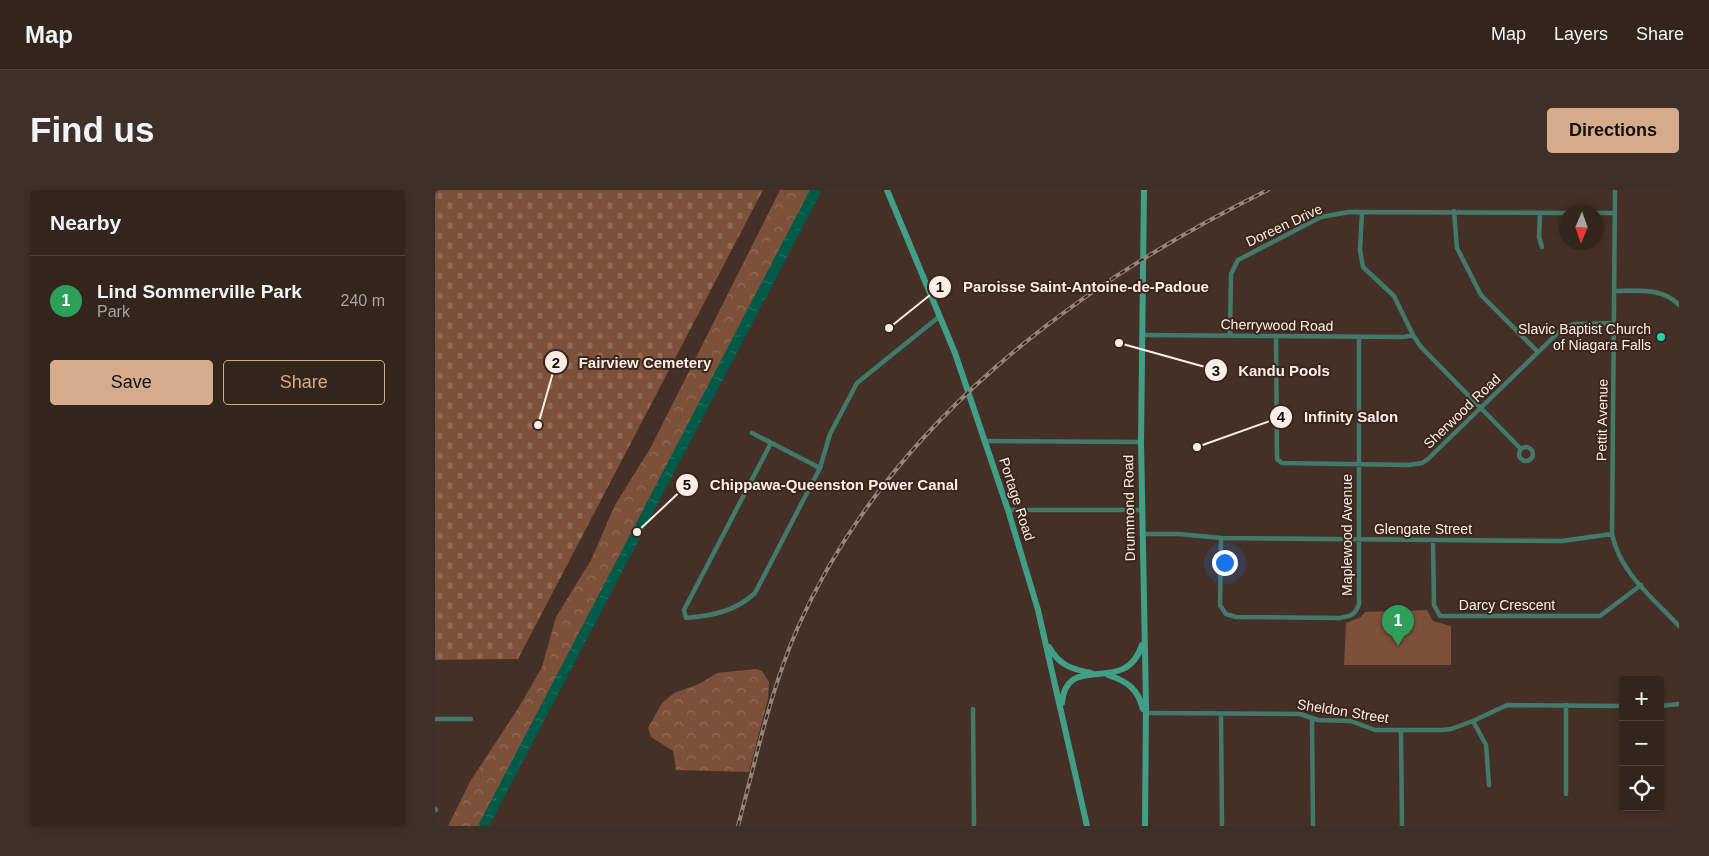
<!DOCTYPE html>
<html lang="en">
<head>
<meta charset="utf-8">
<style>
	:root { --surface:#33241c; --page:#3e3029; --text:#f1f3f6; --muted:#a9a4a3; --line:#4e413b; --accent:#d6ab8b }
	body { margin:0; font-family:Helvetica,sans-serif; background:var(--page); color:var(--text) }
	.controls { position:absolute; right:15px; bottom:15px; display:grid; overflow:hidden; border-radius:5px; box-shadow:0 2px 8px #0003 }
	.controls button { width:45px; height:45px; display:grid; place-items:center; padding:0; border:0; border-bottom:1px solid var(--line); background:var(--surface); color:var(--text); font:25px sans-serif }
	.compass { position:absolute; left:1124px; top:15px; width:45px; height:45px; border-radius:50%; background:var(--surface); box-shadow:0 2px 8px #0003; rotate:182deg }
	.you { position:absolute; left:789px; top:372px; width:18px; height:18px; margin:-12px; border:4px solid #fff; border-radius:50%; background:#1a73e8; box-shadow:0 0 0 8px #1a73e833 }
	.badge { display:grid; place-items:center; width:32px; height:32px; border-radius:50%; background:var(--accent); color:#fff; font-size:16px; font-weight:700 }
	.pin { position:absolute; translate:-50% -41px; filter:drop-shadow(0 1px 2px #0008) }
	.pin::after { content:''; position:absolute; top:26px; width:18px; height:15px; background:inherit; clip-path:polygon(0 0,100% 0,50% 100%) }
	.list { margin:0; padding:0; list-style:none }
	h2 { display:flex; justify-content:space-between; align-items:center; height:65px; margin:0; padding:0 20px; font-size:21px }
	h2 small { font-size:16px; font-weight:400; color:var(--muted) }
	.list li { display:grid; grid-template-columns:32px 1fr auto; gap:15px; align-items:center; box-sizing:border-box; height:90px; padding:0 20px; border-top:1px solid var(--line) }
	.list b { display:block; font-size:19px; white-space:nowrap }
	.list p { margin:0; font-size:16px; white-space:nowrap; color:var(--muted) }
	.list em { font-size:16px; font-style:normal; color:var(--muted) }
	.actions { display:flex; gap:10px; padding:15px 20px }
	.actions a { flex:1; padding:11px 0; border:1px solid var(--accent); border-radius:5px; text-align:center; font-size:18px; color:var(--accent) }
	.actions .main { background:var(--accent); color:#111 }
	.icon { flex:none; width:28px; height:28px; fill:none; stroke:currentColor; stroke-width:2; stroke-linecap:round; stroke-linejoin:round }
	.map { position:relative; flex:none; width:1244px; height:636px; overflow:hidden; border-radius:5px }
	header { display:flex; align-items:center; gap:30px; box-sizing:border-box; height:70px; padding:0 25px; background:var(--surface); border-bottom:1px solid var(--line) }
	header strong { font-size:24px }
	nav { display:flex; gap:28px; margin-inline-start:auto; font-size:18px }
	.intro { display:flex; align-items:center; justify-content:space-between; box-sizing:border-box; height:120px; padding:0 30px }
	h1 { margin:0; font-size:35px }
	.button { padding:12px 22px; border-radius:5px; background:var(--accent); color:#111; font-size:18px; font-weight:700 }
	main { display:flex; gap:30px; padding:0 30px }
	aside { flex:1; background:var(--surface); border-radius:5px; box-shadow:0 2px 8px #0003 }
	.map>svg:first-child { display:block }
	.green { fill:#7d503a }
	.forest { fill:url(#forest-crowns) }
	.cemetery { fill:url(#cemetery-stones) }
	.water { fill:url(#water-ripples) }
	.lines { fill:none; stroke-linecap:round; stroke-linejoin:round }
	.street { stroke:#43796a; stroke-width:4.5 }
	.secondary { stroke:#429f87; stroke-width:6 }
	.rail-casing { stroke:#97867d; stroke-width:4 }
	.rail { stroke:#3a261c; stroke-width:2; stroke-dasharray:5.5; stroke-linecap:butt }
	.poi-dot { fill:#1fd5b0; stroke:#3a261c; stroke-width:2 }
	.labels { text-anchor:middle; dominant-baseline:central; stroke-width:4; stroke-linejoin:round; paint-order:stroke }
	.street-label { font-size:14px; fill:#fceee7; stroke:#3a261c }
	.poi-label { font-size:14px; fill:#fceee7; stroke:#3a261c; text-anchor:end }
	.leader { fill:none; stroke:#fceee7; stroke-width:2 }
	.callout-dot { fill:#fceee7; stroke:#3a261c; stroke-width:2 }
	.mark-label { font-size:15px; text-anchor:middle; font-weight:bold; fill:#111 }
	.callout-label { font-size:15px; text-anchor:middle; font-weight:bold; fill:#fceee7; stroke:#3a261c; stroke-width:4; stroke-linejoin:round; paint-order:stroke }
</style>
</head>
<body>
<header>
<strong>Map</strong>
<nav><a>Map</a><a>Layers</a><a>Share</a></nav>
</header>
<div class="intro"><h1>Find us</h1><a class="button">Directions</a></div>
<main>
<aside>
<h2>Nearby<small></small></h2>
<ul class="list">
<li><span class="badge" style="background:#2e9e5b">1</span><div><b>Lind Sommerville Park</b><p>Park</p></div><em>240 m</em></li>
</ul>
<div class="actions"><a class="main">Save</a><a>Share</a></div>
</aside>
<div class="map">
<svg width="1244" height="636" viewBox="0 0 1244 636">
	<defs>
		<pattern id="forest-crowns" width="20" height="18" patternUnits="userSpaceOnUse" patternTransform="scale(1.25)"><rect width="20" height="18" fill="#7d503a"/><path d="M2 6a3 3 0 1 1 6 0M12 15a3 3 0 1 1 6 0" fill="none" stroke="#906a56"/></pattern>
		<pattern id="cemetery-stones" width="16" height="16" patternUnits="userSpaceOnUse" patternTransform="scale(1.25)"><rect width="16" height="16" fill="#7d503a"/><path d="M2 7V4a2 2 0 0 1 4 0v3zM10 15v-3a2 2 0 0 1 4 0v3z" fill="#906a56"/></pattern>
		<pattern id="water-ripples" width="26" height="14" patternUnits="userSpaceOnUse" patternTransform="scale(1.25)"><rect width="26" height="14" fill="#005a48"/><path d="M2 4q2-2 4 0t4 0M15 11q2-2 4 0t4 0" fill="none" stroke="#267262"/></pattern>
	</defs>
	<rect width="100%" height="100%" fill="#443026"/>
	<path class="green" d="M992,420L998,431L1016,436V475H909L911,433L926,427L930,422Z"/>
	<path class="forest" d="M345,0H378L43,636H13L36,590L84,517L107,477L121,427L156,370L180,315L216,257Z
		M321,479L327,481L334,492L333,509L314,582L241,580L238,561L216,547L213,538L227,513L239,503L264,494L282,483Z"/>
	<path class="cemetery" d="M0,0H328L83,469L0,470Z"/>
	<path class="water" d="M375,0H387L54,636H43Z"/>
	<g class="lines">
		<path class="street" d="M1180,0L1177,344C1185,383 1218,408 1244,436
			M1019,21L1022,58L1046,105L1103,162
			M927,22L925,60L928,77L959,106L978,145L986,157L1086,259
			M1105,23L1104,47L1107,57
			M1162,23H1180
			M1179,101C1202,101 1227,97 1244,115
			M707,145L969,147L978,145
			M795,145L796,84L803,70L886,27L914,22L1132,23
			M841,146L842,269L847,273L974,275L987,273L993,269L1128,138L1140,134L1179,133
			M317,243L385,278
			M550,251L706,252
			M336,253L249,420L251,428C277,426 301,421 320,403L385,278L395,244L422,193L505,126
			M1084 264a7 7 0 1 1 14 0a7 7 0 1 1-14 0Z
			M573,320H707
			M707,344H744L786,348L1127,351L1177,344
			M786,348L785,415L791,424L801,427L904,428C915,426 920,426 924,414V147
			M998,350L999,415L1005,426H1165L1206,395
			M1131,515V604
			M1225,516L1244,514
			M538,519L539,636
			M710,523L865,524L883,530L916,531L940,540H1007L1016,539L1038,531L1072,515L1188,516
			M786,524L787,636
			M877,528L878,636
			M0,529H36
			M1038,531L1051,555L1054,595
			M966,540L967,636
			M0,619L1,620"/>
		<path class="secondary" d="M452,0L520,163L573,320L603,420L652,636
			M709,0L706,252L711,515L710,636
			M614,457C624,475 636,479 656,483
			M673,485C692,491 703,499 708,519
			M627,513C632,460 690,508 707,455"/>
		<defs>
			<path id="rail" d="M303,636C321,569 335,501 363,437C453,235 640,95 833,0"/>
		</defs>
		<use href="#rail" class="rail-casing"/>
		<use href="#rail" class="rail"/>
	</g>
	<circle class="poi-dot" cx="1226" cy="147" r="5"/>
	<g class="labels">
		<g class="street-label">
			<text transform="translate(849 35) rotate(-25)">Doreen Drive</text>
			<text transform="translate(842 135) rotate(1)">Cherrywood Road</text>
			<text transform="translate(1027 221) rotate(-44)">Sherwood Road</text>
			<text transform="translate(1167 230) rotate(-89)">Pettit Avenue</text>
			<text transform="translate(582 309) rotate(72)">Portage Road</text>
			<text transform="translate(694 318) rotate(-91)">Drummond Road</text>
			<text x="988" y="339">Glengate Street</text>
			<text transform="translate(912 345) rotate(-90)">Maplewood Avenue</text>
			<text x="1072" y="415">Darcy Crescent</text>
			<text transform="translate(908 521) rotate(9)">Sheldon Street</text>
		</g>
		<g class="poi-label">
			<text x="1216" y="139">Slavic Baptist Church<tspan x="1216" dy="16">of Niagara Falls</tspan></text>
		</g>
	</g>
	<path class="leader" d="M454 138L505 97M103 235L121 172M684 153L781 180M762 257L846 227M202 342L252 295"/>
	<g class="callout-dot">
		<circle cx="454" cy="138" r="5"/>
		<circle cx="103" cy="235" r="5"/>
		<circle cx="684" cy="153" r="5"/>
		<circle cx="762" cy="257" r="5"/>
		<circle cx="202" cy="342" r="5"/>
		<circle cx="505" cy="97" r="12"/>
		<circle cx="121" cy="172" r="12"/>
		<circle cx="781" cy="180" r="12"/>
		<circle cx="846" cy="227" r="12"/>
		<circle cx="252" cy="295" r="12"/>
	</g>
	<g class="mark-label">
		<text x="505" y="102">1</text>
		<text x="121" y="178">2</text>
		<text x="781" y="186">3</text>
		<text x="846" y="232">4</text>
		<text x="252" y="300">5</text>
	</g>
	<g class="callout-label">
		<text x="651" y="102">Paroisse Saint-Antoine-de-Padoue</text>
		<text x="210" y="178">Fairview Cemetery</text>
		<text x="849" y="186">Kandu Pools</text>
		<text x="916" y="232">Infinity Salon</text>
		<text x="399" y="300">Chippawa-Queenston Power Canal</text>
	</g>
</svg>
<div class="controls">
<button>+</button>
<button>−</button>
<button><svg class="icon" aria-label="locate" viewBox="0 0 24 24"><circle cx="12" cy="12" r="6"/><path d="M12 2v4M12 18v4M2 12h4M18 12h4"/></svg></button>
</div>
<svg class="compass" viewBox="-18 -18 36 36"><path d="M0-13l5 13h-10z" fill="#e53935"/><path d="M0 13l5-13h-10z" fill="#a9a4a3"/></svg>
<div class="you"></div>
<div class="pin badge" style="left:963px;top:456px;background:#2e9e5b">1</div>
</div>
</main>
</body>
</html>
